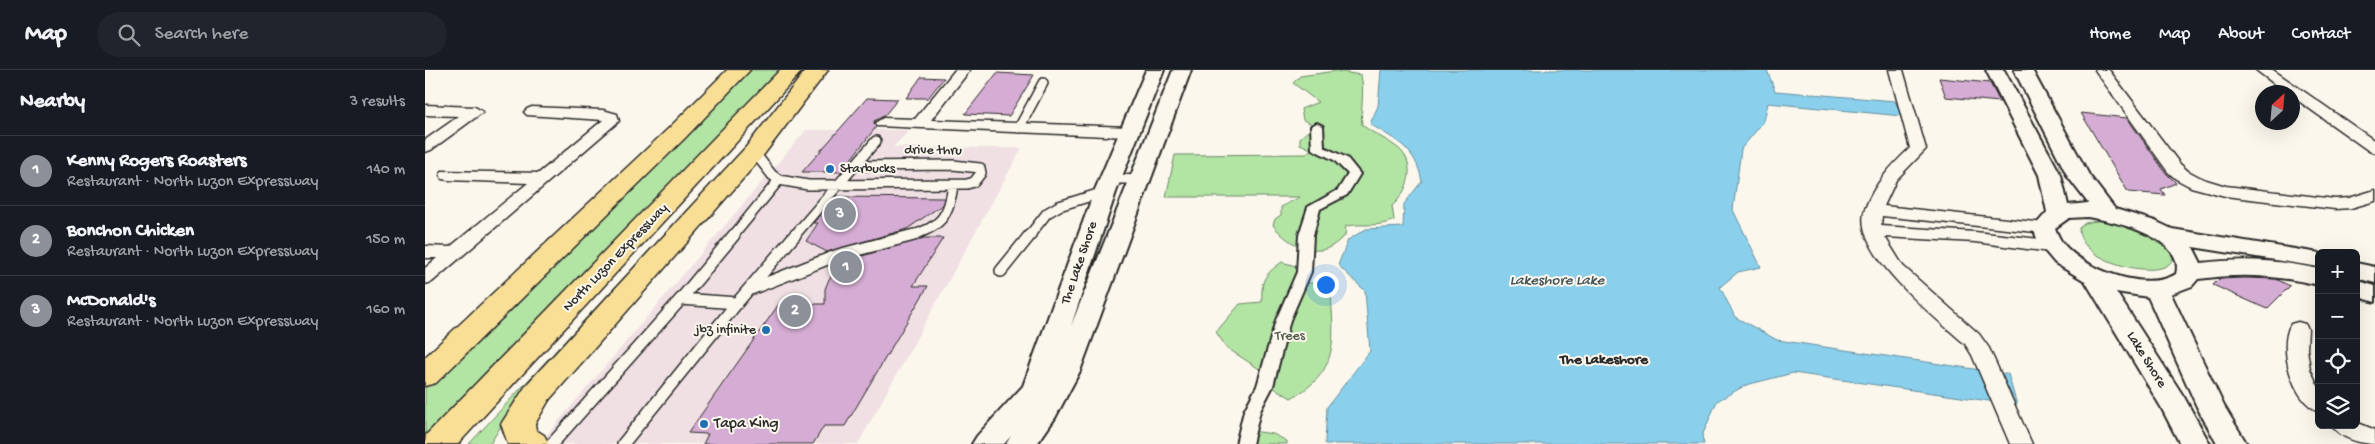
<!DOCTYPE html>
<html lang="en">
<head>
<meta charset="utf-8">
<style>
	:root { --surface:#171b24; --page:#20242c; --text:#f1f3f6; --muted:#9ea1a6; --line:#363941; --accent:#8c9099 }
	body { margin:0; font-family:"Gochi Hand",sans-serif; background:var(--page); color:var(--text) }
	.controls { position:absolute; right:15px; bottom:15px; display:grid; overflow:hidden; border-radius:8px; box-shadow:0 5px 20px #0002 }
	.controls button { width:45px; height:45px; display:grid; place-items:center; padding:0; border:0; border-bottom:1px solid var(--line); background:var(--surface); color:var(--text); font:25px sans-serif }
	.compass { position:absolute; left:1830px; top:15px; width:45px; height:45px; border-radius:50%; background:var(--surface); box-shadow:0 5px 20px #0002; rotate:26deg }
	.you { position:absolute; left:900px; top:214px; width:18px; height:18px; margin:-12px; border:4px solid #fff; border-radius:50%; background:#1a73e8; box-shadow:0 0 0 8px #1a73e833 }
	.badge { display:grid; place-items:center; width:32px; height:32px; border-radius:50%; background:var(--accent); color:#fff; font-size:16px; font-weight:700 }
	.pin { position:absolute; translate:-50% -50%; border:2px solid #fff; box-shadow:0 1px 5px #0006 }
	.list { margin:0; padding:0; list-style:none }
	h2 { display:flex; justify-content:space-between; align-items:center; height:65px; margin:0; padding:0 20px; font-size:21px }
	h2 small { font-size:16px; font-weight:400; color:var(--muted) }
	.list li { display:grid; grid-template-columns:32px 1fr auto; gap:15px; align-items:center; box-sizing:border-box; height:70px; padding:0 20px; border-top:1px solid var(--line) }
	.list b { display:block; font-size:19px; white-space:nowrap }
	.list p { margin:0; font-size:16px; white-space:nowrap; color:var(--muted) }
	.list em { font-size:16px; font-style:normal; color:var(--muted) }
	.icon { flex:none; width:28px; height:28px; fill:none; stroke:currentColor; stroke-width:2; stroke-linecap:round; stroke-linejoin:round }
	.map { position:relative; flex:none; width:1950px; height:374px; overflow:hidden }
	header { display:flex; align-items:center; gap:30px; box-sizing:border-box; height:70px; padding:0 25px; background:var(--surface); border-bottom:1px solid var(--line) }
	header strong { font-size:24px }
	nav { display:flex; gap:28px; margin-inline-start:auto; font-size:18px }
	.search { width:350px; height:45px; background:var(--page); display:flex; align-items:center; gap:12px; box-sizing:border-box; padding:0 18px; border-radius:28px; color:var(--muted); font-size:19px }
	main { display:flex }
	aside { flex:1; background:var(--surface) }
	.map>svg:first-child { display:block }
	.built { fill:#f0e0e4 }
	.green { fill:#b2e4a4; stroke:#6e8868 }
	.water { fill:#8ad0ec; stroke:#648e9f }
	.building { fill:#d5acd3; stroke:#2b2b2b }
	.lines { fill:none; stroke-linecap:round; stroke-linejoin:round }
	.service-far1-casing { stroke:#2b2b2b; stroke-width:12 }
	.service-casing { stroke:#2b2b2b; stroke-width:14 }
	.pedestrian-casing { stroke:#2b2b2b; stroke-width:4 }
	.minor-casing { stroke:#2b2b2b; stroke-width:3 }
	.tertiary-casing { stroke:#2b2b2b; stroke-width:4 }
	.motorway-casing { stroke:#2b2b2b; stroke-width:3 }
	.service-far1 { stroke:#fbf7ec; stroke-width:9 }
	.service { stroke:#fbf7ec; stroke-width:11 }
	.pedestrian { fill:#fbf7ec; fill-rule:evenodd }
	.minor { fill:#fbf7ec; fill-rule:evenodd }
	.tertiary { fill:#fbf7ec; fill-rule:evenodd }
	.motorway { fill:#f9df96; fill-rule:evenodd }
	.poi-dot { fill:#1f6fb2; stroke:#fbf7ec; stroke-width:2 }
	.labels { text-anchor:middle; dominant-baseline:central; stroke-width:4; stroke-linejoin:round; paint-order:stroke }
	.street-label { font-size:14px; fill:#2b2b2b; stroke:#fbf7ec }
	.poi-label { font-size:14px; fill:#2b2b2b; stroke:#fbf7ec; text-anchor:start }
	.park-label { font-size:14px; fill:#4d5949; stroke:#fbf7ec }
	.water-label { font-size:15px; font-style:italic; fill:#43545b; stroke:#fbf7ec }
	.neighbourhood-label { font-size:15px; font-weight:bold; fill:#2b2b2b; stroke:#fbf7ec }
	.near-poi-label { font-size:16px; fill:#2b2b2b; stroke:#fbf7ec; text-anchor:start }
</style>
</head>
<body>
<header>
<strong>Map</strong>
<div class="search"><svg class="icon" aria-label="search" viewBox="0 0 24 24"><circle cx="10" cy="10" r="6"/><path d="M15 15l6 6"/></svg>Search here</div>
<nav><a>Home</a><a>Map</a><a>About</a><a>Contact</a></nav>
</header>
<main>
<aside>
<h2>Nearby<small>3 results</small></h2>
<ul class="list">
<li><span class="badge">1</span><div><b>Kenny Rogers Roasters</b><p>Restaurant · North Luzon Expressway</p></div><em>140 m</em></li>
<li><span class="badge">2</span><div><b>Bonchon Chicken</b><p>Restaurant · North Luzon Expressway</p></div><em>150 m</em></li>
<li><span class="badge">3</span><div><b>McDonald's</b><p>Restaurant · North Luzon Expressway</p></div><em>160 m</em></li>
</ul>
</aside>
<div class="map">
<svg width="1950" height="374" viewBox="0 0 1950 374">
	<rect width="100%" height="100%" fill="#fbf7ec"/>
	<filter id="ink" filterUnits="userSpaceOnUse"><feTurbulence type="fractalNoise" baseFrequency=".02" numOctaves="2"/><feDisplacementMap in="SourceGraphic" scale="10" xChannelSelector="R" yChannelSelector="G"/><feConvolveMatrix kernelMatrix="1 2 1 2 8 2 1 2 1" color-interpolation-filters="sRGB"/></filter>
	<g filter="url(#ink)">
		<path class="built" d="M381,60H485L468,77L597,78L433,374H114Z"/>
		<path class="green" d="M322,0H356L0,371V316Z
			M911,1L936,5C940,23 935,38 937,55C948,64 962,69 973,78C993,94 983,122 967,136L969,150C953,158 939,153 921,156L920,166C913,171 906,179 896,180C878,182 858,169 848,155L850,149L856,145V137L875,127H741L750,85L881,84L886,79L875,74V68L890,55L878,50L876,39L893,32L868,13L875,6Z
			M340,59L85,341L65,374H44L336,60Z
			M1683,149C1693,151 1705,152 1713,157C1724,162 1765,186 1739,197C1716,206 1652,188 1654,158L1660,153Z
			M857,192L877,198L882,213H894L906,224C909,271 914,303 866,328L846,316L839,302L802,278L791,262L815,234L837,232C836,209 839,205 857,192Z
			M827,361L848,364L862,371V374H817Z"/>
		<path class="water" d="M956,0H1342L1350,21L1470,31L1477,46L1343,33L1339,51L1316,79L1308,140L1336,197L1313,202L1295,217L1310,247L1352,270L1583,304L1592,335L1368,303L1321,315L1292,331L1277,366L1279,374H900L902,337L945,281L940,221L913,195L923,170L941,159L978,157L979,134L997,111C990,77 973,72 945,54L953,36Z"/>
		<path class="building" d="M572,3L609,5L584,46L540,44Z
			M496,7L519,8L503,28H481Z
			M1514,8L1565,13L1575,32L1521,27Z
			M442,28L473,29L459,46L449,51L451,57L416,102H377Z
			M1656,43L1702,48L1741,103L1751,113L1736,119L1740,125L1703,122Z
			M411,127L519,128L517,135L482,159L402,182L381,171L393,153H388Z
			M499,168H518L488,216H503L420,356H399L388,374H278L283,364L263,363L354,234H400V219L404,209L420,191Z
			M1819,208L1851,209L1865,216L1842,239L1788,215L1794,209Z"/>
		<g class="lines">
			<defs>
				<path id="service-far1" d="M594,58L618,13
					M329,82L347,105L354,110L383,115L542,114L549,112L556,103L555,98L528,95L429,96
					M308,166L354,110
					M369,166L451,71
					M485,166C516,157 524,146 528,115
					M604,166L622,143L634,136L679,122"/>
				<path id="service" d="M576,201L605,165
					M326,219L413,185L489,165
					M256,229L312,233
					M127,374L256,229L309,165
					M198,374L312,233L370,165"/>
				<path id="pedestrian" d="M892,53L898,56L899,77L922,88L935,104L922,125L895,139L888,165L886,202L865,250L848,316L835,341L827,374H811L819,341L832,316L851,250L872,202L874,165L883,137L913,120L923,104L909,90L887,79L886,56Z"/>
				<path id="minor" d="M530,0H545L506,50L704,57L712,62L704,67L452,56L450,53L458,48L490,49Z
					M1464,0H1478L1501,79L1471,110L1459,136L1619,153L1625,154L1628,158L1625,162L1619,163L1457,146L1456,156L1550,162L1625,170L1632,172L1634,176L1632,180L1625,182L1550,172L1460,167L1478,196L1554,264L1564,278L1607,374H1585L1547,285L1540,274C1511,248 1425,181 1440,139C1449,114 1466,96 1485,78Z
					M1670,0H1684L1755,94L1763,101L1778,109L1801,116L1910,129L1924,128L1950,120V131L1926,138L1910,139L1800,126L1766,117L1751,109L1743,102Z
					M1831,0H1848L1950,71V83L1944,81L1868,27V22H1860Z
					M0,35L50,37L58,42L6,80L0,82V70L34,46L0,45Z
					M107,37L178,40L192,44L194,51L7,212L0,214V198L12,188H0V176L25,177L103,113L23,110L17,109L15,105L17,101L114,103L178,50L102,45L99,42L102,39Z
					M685,104L720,106L723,110L720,114L679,113L677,109L679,105Z
					M1873,252L1880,254L1883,259L1882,279L1885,299L1894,318V341C1868,333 1852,276 1866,254Z
					M1931,352L1950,360V374C1936,374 1914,368 1907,355H1931Z"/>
				<path id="tertiary" d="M721,0H739L691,122L646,256L748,0H766L655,301L630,348L612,374H581L586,366L579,374H547L552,366L598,316L669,122Z
					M1561,0H1579L1636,105L1643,135L1663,133L1643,107L1589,0H1607L1664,105L1690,139L1730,151L1747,159L1894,183V197L1768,177L1776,193C1817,188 1853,190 1894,199V215C1851,205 1816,203 1773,209L1767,216L1746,224L1799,336L1822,374H1792L1772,337L1723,227L1691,222L1759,327L1785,374H1755L1736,337L1660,211L1630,193L1614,174L1608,158L1622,142L1614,105ZM1662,147C1688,151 1761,167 1751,204C1721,223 1657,199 1637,172C1634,168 1632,163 1630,158L1644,148Z
					M1931,193L1950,197V213L1931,208Z
					M1931,210L1950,216V232L1931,226Z"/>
				<path id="motorway" d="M302,0H325L260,68L11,313L0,316V287L244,58Z
					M355,0H378L33,374H0L1,365Z
					M381,0H403L337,87L124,330L110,354L111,360L119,365L124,374H83L76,354L102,314L321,77Z"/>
			</defs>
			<use href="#service-far1" class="service-far1-casing"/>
			<use href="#service" class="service-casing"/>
			<use href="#pedestrian" class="pedestrian-casing"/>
			<use href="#minor" class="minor-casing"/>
			<use href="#tertiary" class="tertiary-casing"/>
			<use href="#motorway" class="motorway-casing"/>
			<use href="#service-far1" class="service-far1"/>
			<use href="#service" class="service"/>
			<use href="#pedestrian" class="pedestrian"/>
			<use href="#minor" class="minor"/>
			<use href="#tertiary" class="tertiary"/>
			<use href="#motorway" class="motorway"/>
		</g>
	</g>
	<g class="poi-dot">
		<circle cx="405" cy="99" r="5"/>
		<circle cx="341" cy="260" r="5"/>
		<circle cx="279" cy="354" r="5"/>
	</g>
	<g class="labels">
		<g class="street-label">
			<text transform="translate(508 81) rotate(1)">drive thru</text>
			<text transform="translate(191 188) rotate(-46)">North Luzon Expressway</text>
			<text transform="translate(655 193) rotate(-71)">The Lake Shore</text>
			<text transform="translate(1721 290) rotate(58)">Lake Shore</text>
		</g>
		<g class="poi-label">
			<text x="415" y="99">Starbucks</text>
			<text x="331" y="260" text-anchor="end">jbz infinite</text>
		</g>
		<g class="park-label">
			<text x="865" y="266">Trees</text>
		</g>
		<g class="water-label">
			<text x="1132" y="211">Lakeshore Lake</text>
		</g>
		<g class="neighbourhood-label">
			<text x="1179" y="290">The Lakeshore</text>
		</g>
		<g class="near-poi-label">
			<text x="289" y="354">Tapa King</text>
		</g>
	</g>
</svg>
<div class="controls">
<button>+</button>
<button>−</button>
<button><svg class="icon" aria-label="locate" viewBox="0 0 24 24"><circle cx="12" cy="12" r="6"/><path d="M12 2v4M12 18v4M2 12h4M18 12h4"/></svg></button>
<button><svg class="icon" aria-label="layers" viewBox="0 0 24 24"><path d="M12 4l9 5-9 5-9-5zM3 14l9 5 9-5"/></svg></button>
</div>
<svg class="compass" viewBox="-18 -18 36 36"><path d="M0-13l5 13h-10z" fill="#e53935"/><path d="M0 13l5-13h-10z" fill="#9ea1a6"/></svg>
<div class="you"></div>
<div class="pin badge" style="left:421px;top:197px">1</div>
<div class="pin badge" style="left:370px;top:241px">2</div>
<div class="pin badge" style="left:415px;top:144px">3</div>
</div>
</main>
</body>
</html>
